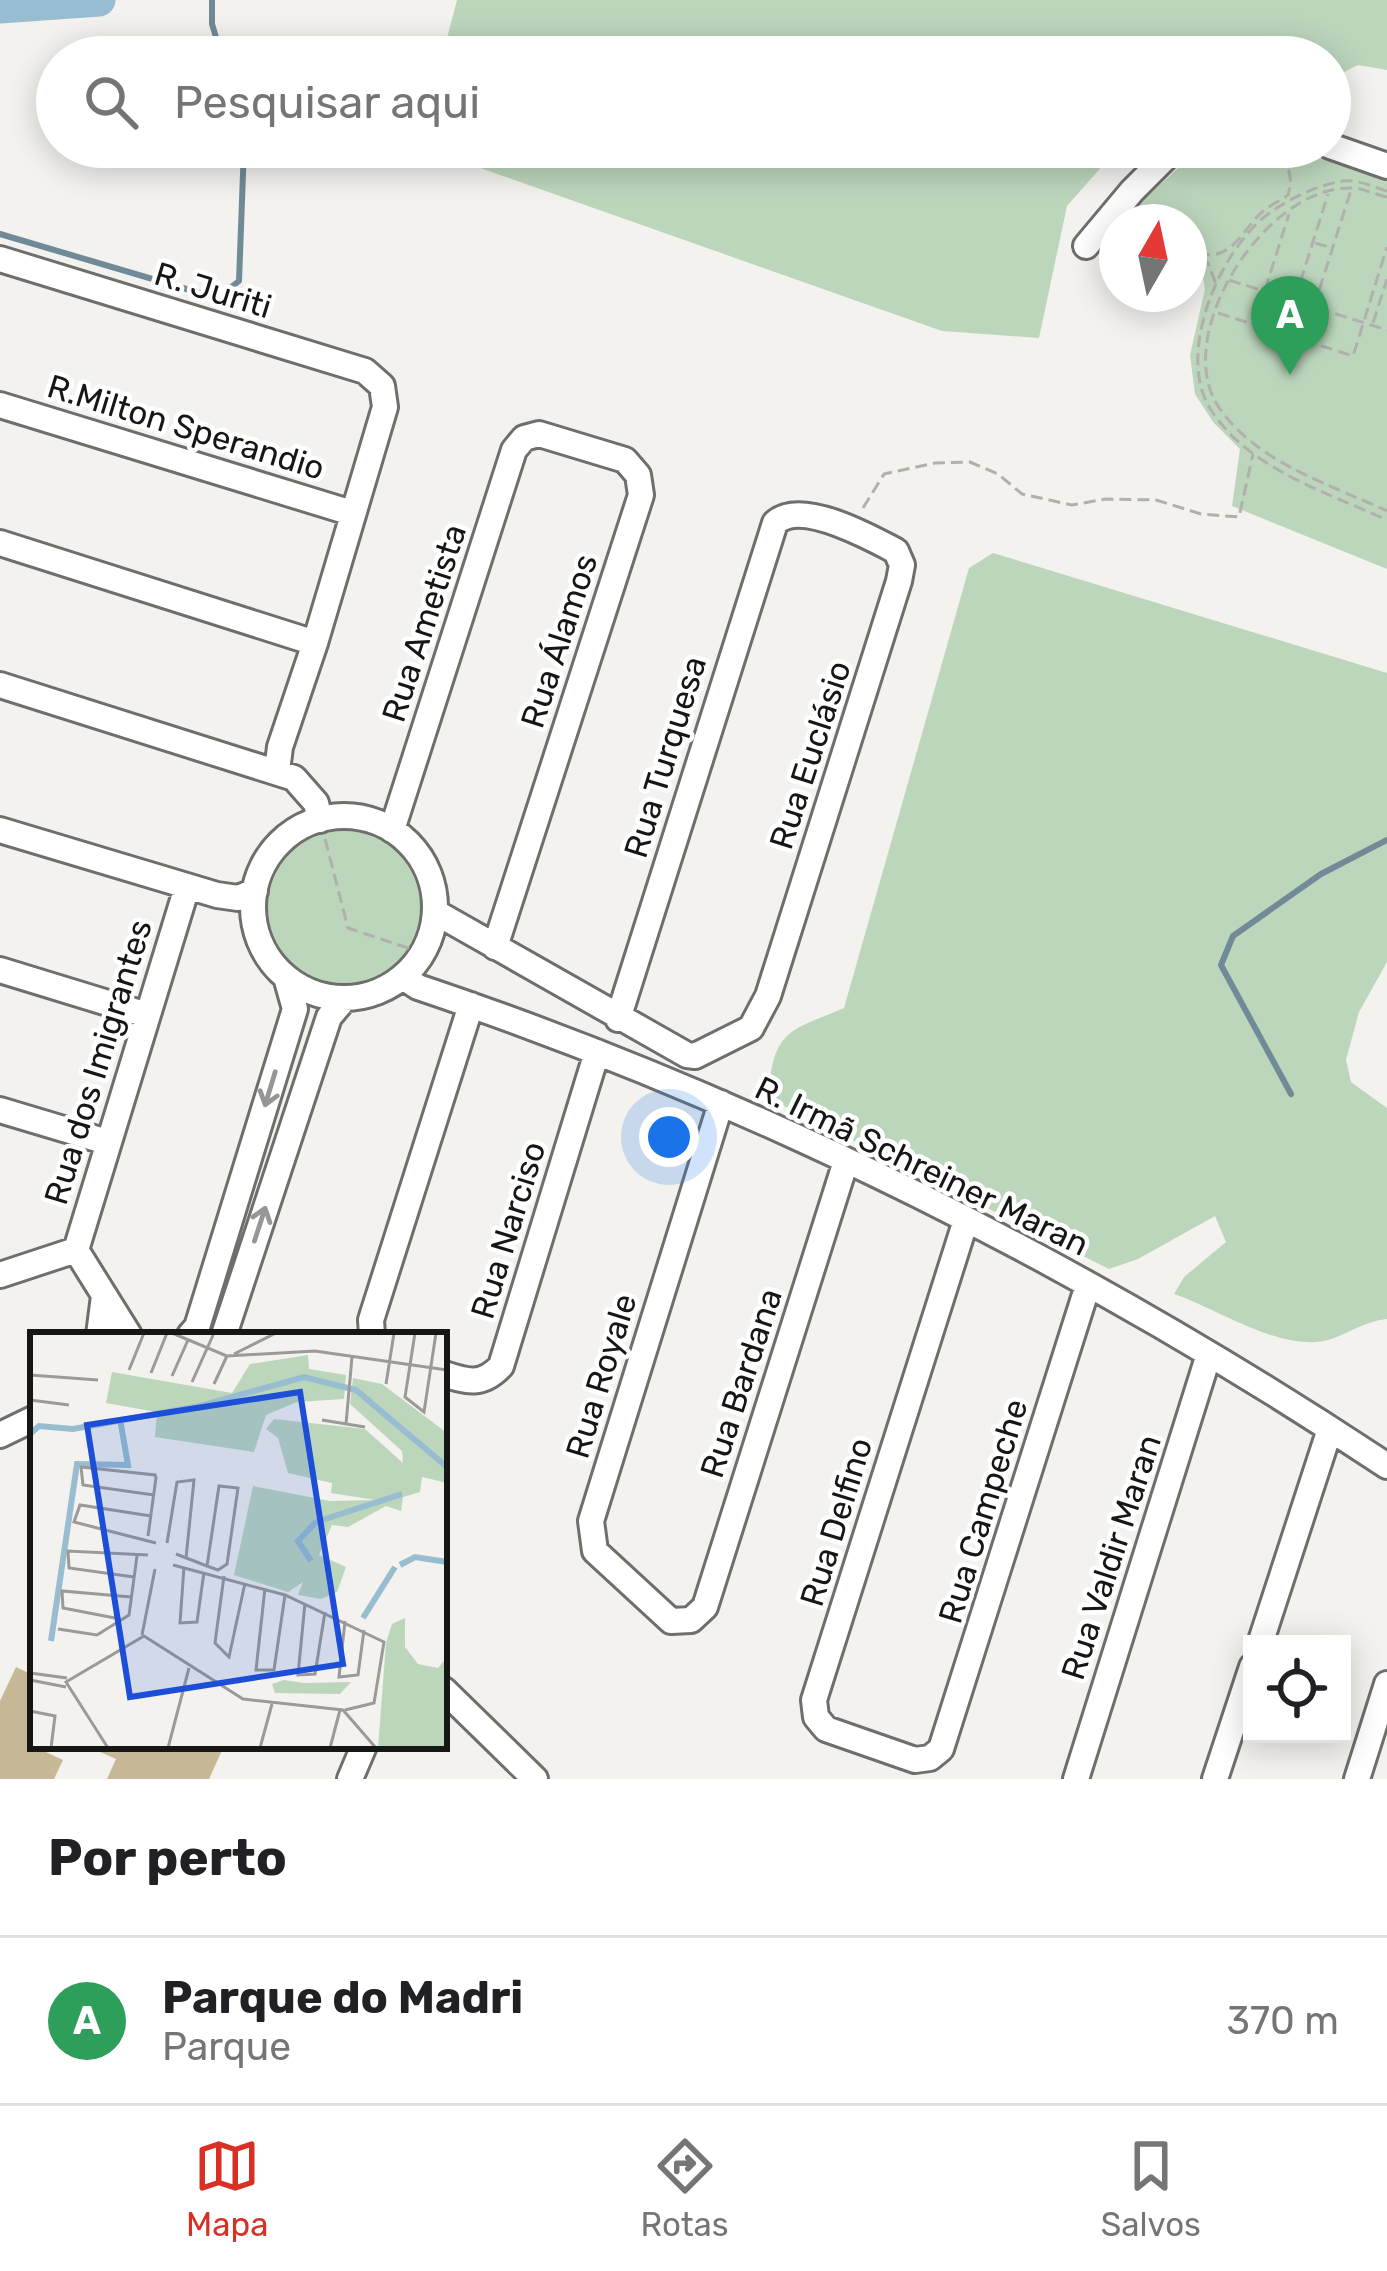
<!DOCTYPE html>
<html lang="pt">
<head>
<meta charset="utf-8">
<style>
	:root { --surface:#fff; --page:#f6f6f6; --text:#202124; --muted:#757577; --line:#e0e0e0; --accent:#d93025 }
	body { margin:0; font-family:Rubik,sans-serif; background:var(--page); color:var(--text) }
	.controls { position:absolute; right:36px; bottom:36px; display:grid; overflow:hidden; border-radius:0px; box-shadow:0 6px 30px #0003 }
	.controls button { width:108px; height:108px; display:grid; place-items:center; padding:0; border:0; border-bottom:3px solid var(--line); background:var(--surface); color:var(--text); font:60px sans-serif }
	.compass { position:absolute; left:1099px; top:204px; width:108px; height:108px; border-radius:50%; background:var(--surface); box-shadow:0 6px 30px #0003; rotate:9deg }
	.you { position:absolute; left:669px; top:1137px; width:42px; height:42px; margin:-30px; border:9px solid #fff; border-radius:50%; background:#1a73e8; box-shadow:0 0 0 18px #1a73e833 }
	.badge { display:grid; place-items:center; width:78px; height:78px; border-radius:50%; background:var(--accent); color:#fff; font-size:39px; font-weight:700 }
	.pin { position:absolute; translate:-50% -99px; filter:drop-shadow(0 3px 6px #0008) }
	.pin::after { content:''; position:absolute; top:63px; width:42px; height:36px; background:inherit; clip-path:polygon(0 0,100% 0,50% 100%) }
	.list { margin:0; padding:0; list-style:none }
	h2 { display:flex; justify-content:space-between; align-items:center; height:156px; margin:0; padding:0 48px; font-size:51px }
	h2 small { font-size:39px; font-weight:400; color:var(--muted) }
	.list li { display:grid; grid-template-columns:78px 1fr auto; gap:36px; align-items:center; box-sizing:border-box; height:168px; padding:0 48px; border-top:3px solid var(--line) }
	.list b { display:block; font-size:45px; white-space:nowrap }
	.list p { margin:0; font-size:39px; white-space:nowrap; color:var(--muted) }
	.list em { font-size:39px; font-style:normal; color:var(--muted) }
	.icon { flex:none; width:66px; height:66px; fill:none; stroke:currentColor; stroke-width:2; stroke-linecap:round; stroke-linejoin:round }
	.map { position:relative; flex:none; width:1387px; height:1779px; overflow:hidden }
	.search { position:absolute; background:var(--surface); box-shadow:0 6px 30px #0003; left:36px; right:36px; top:36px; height:132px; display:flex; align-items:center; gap:30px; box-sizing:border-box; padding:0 42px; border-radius:66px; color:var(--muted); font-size:45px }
	.sheet { height:324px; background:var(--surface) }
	nav { display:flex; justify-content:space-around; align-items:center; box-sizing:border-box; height:168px; border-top:3px solid var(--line); background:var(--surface); font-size:33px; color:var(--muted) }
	nav a { display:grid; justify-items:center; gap:6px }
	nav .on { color:var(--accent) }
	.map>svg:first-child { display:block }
	.green { fill:#bcd6bc }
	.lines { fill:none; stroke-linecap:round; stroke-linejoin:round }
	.stream { stroke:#718a98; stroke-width:6 }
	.river { stroke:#98bcd0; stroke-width:33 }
	.building { fill:#c7b997 }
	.minor-casing { stroke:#6f6e6b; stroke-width:30 }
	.path { stroke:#b0b0ac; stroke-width:3; stroke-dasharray:12 6; stroke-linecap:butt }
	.minor { stroke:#fff; stroke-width:24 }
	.oneway { stroke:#969695 }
	.labels { text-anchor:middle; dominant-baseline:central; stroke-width:9; stroke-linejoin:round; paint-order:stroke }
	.street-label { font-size:33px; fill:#161614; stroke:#fff }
	.inset-river { fill:none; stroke:#98bcd0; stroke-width:6 }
	.inset-road { fill:none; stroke:#9b9a97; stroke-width:3 }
	.view { fill:#1d4ed8; fill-opacity:0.15; stroke:#1d4ed8; stroke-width:6 }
	.inset-edge { fill:none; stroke:#161614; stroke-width:6 }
</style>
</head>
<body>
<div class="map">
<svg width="1387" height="1779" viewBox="0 0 1387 1779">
	<rect width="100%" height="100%" fill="#f3f2ee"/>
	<path class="green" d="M457,0H1387V70L1358,65L1330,79V57H442Z
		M421,147H1119L1067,206L1039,338L942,331Z
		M1201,147H1285L1387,180V569L1232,506L1240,449L1213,422L1195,394L1190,355L1205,289L1202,271L1189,255V222H1153L1136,207Z
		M993,553L1387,673V962L1359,1012L1346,1060L1351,1082L1387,1108V1319C1358,1322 1340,1341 1316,1342C1269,1345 1218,1309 1174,1294L1184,1277L1226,1242L1215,1216L1138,1259L1109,1269L784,1106L769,1090C774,1028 793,1030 844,1008L969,568Z
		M267 907a77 77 0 1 1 154 0a77 77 0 1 1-154 0Z"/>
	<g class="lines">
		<path class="stream" d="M212,0V24L222,57
			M0,234L217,298L239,281L244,147
			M1291,1094L1221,965L1233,936L1321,874L1387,840"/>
		<path class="river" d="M0,7L99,0"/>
	</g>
	<path class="building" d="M16,1667L33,1675V1746L63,1760L54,1779H0V1701Z
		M87,1746H224L209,1779H107L116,1759Z"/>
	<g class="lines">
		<defs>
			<path id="minor" d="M1330,146L1387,166
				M1086,246L1132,191L1176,147
				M0,259L365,371L382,386L385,407L315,643L280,747L277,771
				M0,405L352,513
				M0,543L315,643
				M0,685L294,778L316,803L320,820
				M253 907a91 91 0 1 1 182 0a91 91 0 1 1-182 0Z
				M0,830L217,895L238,898L255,891
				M392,830L514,450L524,438L539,434L625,460L638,475L641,495L495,947
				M435,912L687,1055L695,1056L751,1028L768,996L899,581L902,565L896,551C868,536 800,499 775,523L618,1019
				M0,970L147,1015
				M403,977L418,987C760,1102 1087,1267 1387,1466
				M721,1103L591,1521L595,1551L671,1621L691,1620L705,1607L846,1161
				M0,1110L107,1142
				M966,1220L814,1700L816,1717L826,1729L915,1760L930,1758L941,1749L1088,1285
				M76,1250L129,1335
				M0,1275L76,1250L187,887
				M99,1335L104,1296
				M190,1335L197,1327L295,1009L286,977
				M224,1335L329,1017L345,998
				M372,1335L371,1320L471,1005
				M444,1374C468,1382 482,1386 501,1366L597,1052
				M0,1435L33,1419
				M1260,1644L1330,1429
				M444,1690L535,1779
				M350,1779L364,1746
				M1076,1779L1209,1354
				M1215,1779L1252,1667
				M1357,1779L1387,1684"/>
		</defs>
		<use href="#minor" class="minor-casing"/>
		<path class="path" d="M1191,162C1222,142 1305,137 1288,195C1280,201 1270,205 1262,212C1242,230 1231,263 1199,253
			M1387,191C1373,187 1358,179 1343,181C1317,185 1289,199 1268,214C1219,251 1175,355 1211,410C1249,469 1326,492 1387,520
			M1387,197C1376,195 1363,188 1352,188C1266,185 1171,334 1218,406C1255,462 1329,484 1387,511
			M1146,204L1165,222
			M1315,243L1333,248
			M1189,244L1208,263L1217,287
			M1229,280L1264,291L1262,299L1292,308L1295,301L1387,330
			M1265,290L1289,214
			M1295,299L1328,194
			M1218,313L1353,356L1387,247
			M1373,323L1387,279
			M1303,341L1351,190
			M863,508L884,474L935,463L970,462L998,474L1022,494L1072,505L1106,499L1156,500L1201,514L1239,517L1253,454
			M325,839L348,928L423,953"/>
		<use href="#minor" class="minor"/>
	</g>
	<defs><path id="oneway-shaft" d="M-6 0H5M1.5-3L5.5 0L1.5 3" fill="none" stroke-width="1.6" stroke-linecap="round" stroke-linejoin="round" transform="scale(3)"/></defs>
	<g class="oneway">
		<use href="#oneway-shaft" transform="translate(270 1089) rotate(107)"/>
		<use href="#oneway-shaft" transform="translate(260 1224) rotate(-72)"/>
	</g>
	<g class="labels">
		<g class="street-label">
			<text transform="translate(213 290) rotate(17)">R. Juriti</text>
			<text transform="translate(186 427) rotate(17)">R.Milton Sperandio</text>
			<text transform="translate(424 623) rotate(-72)">Rua Ametista</text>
			<text transform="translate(559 641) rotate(-72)">Rua Álamos</text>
			<text transform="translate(810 755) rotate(-72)">Rua Euclásio</text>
			<text transform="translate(665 757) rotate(-73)">Rua Turquesa</text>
			<text transform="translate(98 1062) rotate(-73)">Rua dos Imigrantes</text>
			<text transform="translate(922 1166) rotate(26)">R. Irmã Schreiner Maran</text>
			<text transform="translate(508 1230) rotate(-73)">Rua Narciso</text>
			<text transform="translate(601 1376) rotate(-73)">Rua Royale</text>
			<text transform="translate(741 1383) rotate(-72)">Rua Bardana</text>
			<text transform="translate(983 1511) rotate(-73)">Rua Campeche</text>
			<text transform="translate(836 1522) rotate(-73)">Rua Delfino</text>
			<text transform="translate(1111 1557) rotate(-72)">Rua Valdir Maran</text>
		</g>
	</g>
	<g transform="translate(30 1332)">
		<rect width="417" height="417" fill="#f3f2ee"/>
		<path d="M278,23L279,37L316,43L314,67L267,70L236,83L224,120L125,105L127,80L76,71L82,40L202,61L220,32ZM323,46L352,52L417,101V151L392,145L390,160L373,165L371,179L356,174L318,195L302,193L289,223L316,235L307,260L291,267L268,263L273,250L258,260L204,243L223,154L300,169L345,168L301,161L302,151L258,141L248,106L236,97L244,87L335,97L373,131L372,119L320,72ZM375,286V315L388,332L408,336L417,325V416H348L356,311L362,292ZM254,348L274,351L321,350L310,362L245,361L242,352Z" fill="#bcd6bc"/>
		<path class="inset-river" d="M0,102L9,94L43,97L170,74L274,45L326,58L417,135M281,229L268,209L286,190L372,162M370,233L385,225L417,230M333,286L365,235M21,309L47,132L98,133L90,87"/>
		<path class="inset-road" d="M142,1L197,24L184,52M385,1L375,65L394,80L406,1M204,22L246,1M197,24L285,19L417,38M99,38L114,1M121,41L137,1M0,43L68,48M142,44L158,8M162,50L184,1M356,52L364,1M0,68L39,73M292,88L335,95M316,92L322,25M121,184L50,173L44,190L126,211M118,204L126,146L125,143L51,135L53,153L124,163M137,211L147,150L164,148L156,226M146,222L177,234L188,238L197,232L208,156L189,154L177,234M143,233L255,263L354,310L344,371L315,378M154,235L150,291L167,290L174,240M194,244L185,311L199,325L215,251M104,245L39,236L38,219L118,223M235,256L226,338H244L255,263M275,271L268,343L285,342L295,280M90,287L33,276L32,259L101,265M315,289L309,345L328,343L334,298M28,297L67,303L99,283L107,224M112,303L125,237M0,341L37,346M0,348L36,355M0,379L25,384L21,416M78,416L36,350L114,304L213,367L313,378L346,416M138,416L159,336M230,416L242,372M300,416L310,378"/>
		<path class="view" d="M270,60L313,332L100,365L57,93Z"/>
		<rect width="417" height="417" class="inset-edge"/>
	</g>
</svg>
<div class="controls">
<button><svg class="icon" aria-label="locate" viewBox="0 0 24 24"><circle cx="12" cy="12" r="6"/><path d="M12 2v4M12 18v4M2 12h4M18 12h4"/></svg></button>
</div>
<svg class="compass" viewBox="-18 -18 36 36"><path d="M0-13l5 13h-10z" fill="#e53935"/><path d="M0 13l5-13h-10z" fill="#757577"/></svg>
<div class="you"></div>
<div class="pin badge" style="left:1290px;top:375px;background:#2e9e5b">A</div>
<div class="search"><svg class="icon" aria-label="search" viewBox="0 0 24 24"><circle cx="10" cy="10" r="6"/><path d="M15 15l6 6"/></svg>Pesquisar aqui</div>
</div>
<section class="sheet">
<h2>Por perto<small></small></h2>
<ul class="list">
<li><span class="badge" style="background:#2e9e5b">A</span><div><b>Parque do Madri</b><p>Parque</p></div><em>370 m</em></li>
</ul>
</section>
<nav>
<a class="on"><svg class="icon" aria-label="map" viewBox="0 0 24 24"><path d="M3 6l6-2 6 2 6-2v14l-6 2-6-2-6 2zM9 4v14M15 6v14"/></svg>Mapa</a>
<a><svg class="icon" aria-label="directions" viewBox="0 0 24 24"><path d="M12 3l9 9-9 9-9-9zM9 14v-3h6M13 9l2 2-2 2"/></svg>Rotas</a>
<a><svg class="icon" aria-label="saved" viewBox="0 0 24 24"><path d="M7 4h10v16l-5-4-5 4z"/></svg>Salvos</a>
</nav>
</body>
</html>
